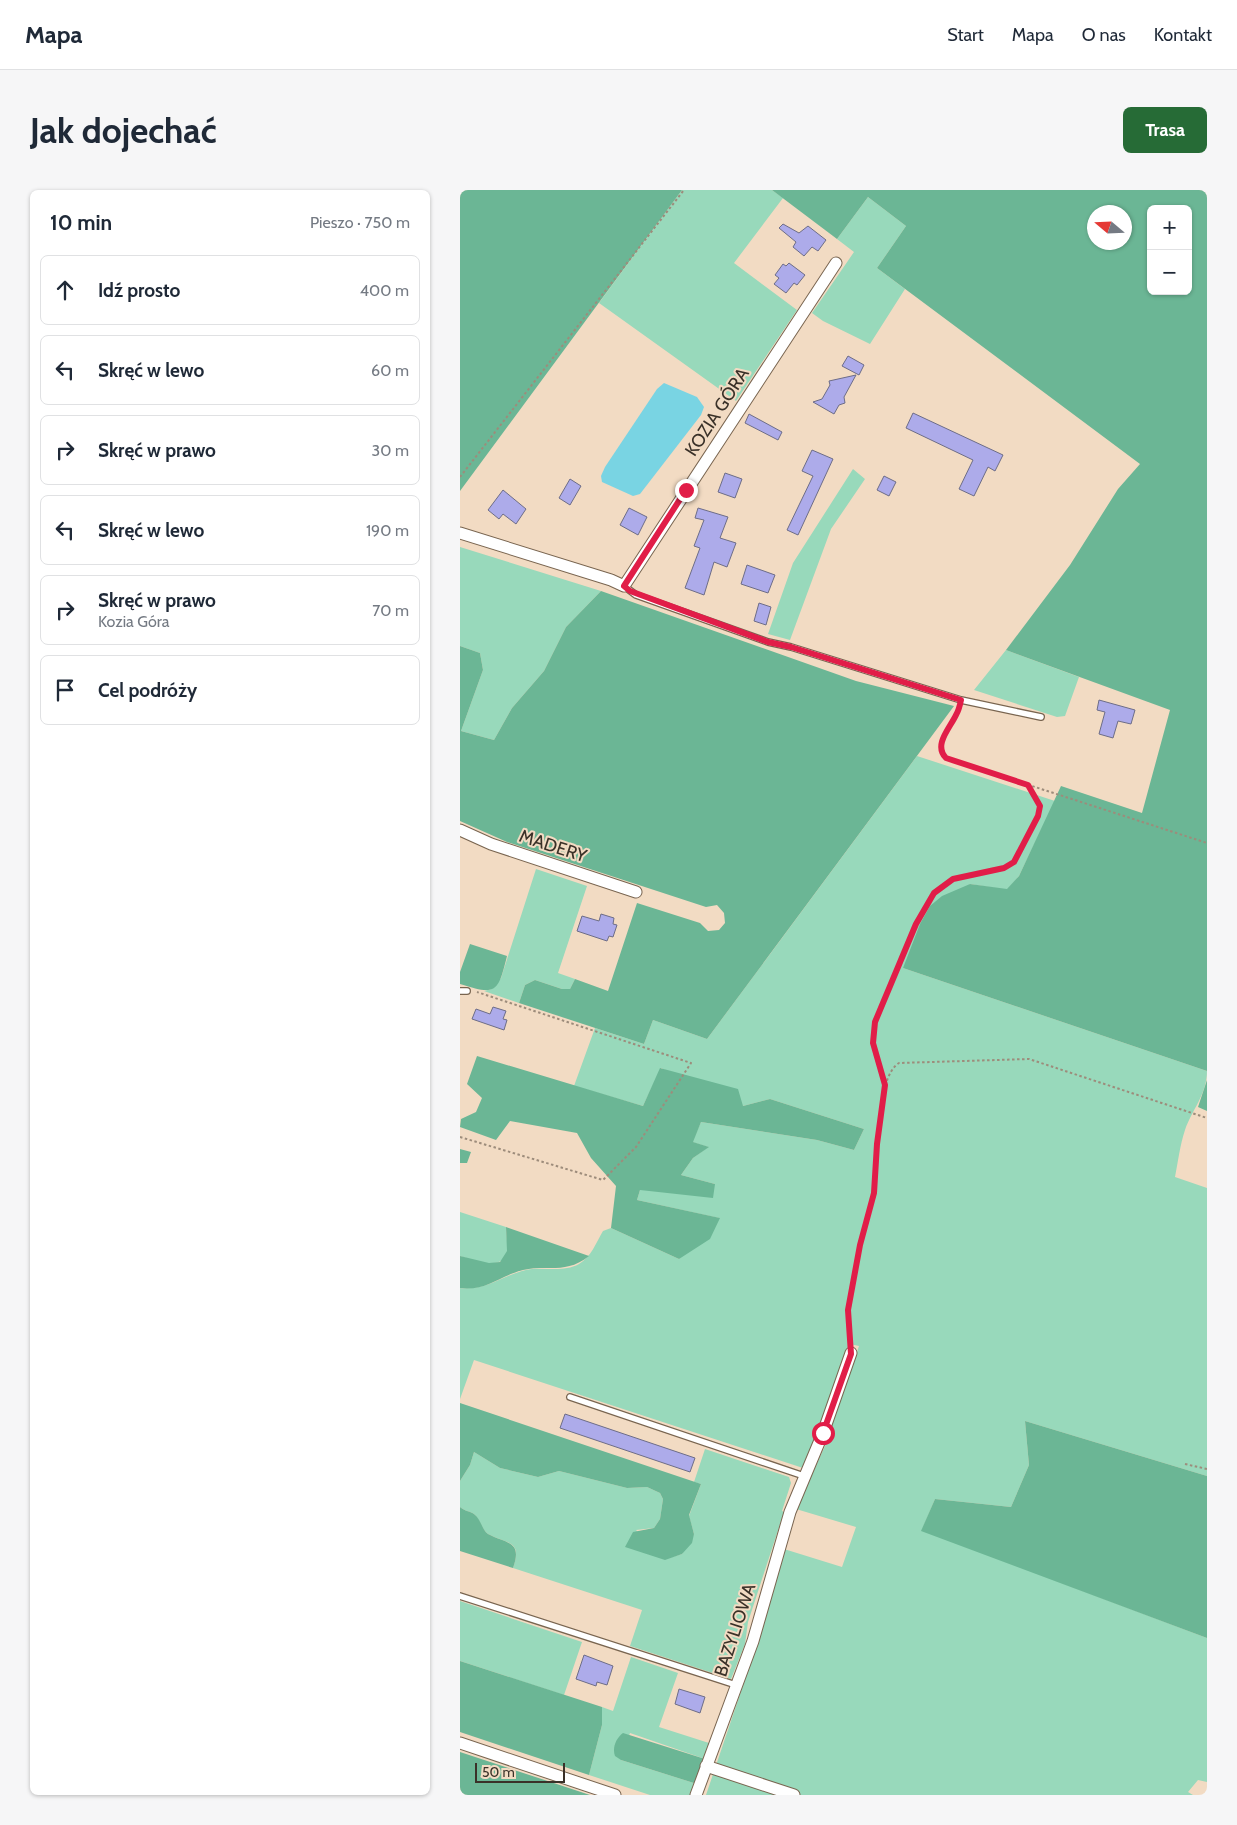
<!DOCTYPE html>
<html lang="pl">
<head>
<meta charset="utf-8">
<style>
	:root { --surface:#fff; --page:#f6f6f7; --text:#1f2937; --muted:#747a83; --line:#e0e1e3; --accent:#266b36 }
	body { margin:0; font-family:Cabin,sans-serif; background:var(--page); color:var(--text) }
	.controls { position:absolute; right:15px; top:15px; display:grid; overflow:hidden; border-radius:8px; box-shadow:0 1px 4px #0004 }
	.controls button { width:45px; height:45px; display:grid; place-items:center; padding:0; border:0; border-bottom:1px solid var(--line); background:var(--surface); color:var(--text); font:25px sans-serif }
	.compass { position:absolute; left:627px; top:15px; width:45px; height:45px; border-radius:50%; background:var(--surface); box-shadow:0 1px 4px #0004; rotate:289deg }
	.scale { position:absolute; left:15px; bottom:12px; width:90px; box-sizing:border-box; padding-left:5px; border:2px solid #3a3128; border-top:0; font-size:14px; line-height:18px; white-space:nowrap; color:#3a3128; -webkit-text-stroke:4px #f2dbc3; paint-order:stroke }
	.stop { position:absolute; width:15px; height:15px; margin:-11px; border:4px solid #e11d48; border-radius:50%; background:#fff }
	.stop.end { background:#e11d48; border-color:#fff; box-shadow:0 1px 5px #0008 }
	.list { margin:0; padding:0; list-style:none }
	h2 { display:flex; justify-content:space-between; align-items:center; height:65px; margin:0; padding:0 20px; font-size:21px }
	h2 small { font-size:16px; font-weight:400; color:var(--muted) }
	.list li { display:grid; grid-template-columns:32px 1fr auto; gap:15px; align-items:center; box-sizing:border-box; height:70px; margin:0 10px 10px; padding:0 10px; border:1px solid var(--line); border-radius:8px }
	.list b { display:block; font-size:19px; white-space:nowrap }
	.list p { margin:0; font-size:16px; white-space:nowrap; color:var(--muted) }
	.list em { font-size:16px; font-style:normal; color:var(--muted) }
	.icon { flex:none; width:28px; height:28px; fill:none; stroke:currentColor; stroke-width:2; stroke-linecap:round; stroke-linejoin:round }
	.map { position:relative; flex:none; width:747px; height:1605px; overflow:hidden; border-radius:8px }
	header { display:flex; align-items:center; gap:30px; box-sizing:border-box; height:70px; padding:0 25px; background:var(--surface); border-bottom:1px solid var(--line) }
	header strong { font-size:24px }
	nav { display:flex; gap:28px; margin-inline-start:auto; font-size:18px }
	.intro { display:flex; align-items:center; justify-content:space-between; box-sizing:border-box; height:120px; padding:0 30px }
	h1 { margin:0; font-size:35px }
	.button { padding:12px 22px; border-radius:8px; background:var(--accent); color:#fff; font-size:18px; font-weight:700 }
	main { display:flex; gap:30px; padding:0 30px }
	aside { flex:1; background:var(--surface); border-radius:8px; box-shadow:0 1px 4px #0004 }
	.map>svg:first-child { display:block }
	.green { fill:#98d9bb }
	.forest { fill:#6bb695; fill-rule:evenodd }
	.water { fill:#79d4e3 }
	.building { fill:#adabea; stroke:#6d6d87 }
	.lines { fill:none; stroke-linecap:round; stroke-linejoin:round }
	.lane-casing { stroke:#796550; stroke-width:8 }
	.street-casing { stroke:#796550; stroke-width:13 }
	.path { stroke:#9d8c7b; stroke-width:2; stroke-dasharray:2.5 2.5; stroke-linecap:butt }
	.lane { stroke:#fff; stroke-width:5.5 }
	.street { stroke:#fff; stroke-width:11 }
	.route { stroke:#e11d48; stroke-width:6 }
	.labels { text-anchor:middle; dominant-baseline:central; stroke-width:4; stroke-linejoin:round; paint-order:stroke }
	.street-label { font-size:18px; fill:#3a3128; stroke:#f2dbc3 }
</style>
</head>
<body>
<header>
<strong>Mapa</strong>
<nav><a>Start</a><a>Mapa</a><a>O nas</a><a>Kontakt</a></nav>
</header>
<div class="intro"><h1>Jak dojechać</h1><a class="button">Trasa</a></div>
<main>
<aside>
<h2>10 min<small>Pieszo · 750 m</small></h2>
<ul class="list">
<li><svg class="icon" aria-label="ahead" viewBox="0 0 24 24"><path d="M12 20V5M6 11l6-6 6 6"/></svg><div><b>Idź prosto</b></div><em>400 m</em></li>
<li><svg class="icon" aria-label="left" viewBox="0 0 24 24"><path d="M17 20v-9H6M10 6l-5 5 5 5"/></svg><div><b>Skręć w lewo</b></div><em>60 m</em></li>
<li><svg class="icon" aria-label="right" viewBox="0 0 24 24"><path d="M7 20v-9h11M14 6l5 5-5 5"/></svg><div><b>Skręć w prawo</b></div><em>30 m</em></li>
<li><svg class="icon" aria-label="left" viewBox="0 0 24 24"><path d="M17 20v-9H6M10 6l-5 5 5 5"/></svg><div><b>Skręć w lewo</b></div><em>190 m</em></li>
<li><svg class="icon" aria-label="right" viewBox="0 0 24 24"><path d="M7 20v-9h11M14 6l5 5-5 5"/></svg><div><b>Skręć w prawo</b><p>Kozia Góra</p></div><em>70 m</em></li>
<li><svg class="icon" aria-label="arrive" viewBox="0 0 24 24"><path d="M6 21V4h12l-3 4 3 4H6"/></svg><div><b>Cel podróży</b></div></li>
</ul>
</aside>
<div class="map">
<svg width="747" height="1605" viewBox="0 0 747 1605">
	<rect width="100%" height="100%" fill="#f2dbc3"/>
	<path class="green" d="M222,0H312L323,8L274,73L337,120L276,211L139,113Z
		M408,7L446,36L417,78L445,99L410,154L363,131L352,123L394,62L377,49Z
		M393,279L405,289L371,339L330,450L308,444L333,373Z
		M0,357L141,401L106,437L84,481L52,518L34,550L1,541L23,480L20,463L0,456Z
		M546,460L619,487L605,526L597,527L514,500Z
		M457,566L595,611L559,686L547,700L510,694L443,778L747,881C747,904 732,920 725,940C720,955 718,972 715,987L747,998V1286L565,1231L569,1275L551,1317L475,1309L462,1340L747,1448V1592L738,1590L728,1602L733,1605H246L301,1442L324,1359L382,1377L396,1337L336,1319L365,1256L399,1156L390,1154L367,1222L343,1278L14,1170L0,1209V1098C27,1100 38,1088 62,1081C79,1075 101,1084 119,1074C131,1067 136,1053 143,1041L151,1038L219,1069L259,1028L177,1010L180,1000L255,994L221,985L233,968L248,957L232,952L241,932L357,950L394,960L404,939L310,909L283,916L201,878L183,916L114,896L135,838L184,854L193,830L247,849Z
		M76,679L127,696L98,783L115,789L110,799H102L75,790L65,795L59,813L24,801L31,799L41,788Z
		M0,1022L46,1037C46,1044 48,1054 47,1062C43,1082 12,1070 0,1066Z
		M245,1259L329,1287L331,1293L322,1321L324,1322L288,1432L285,1454L271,1489L170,1456L182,1420L53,1378C63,1350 47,1354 28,1344C22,1340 20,1329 14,1324C10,1321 4,1321 0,1317V1291L10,1275L14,1262L40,1278L78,1287L99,1281L167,1298L187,1297L200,1303L203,1309L200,1329L194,1338L176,1340L205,1369L222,1364L234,1344L229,1326L241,1294L234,1292Z
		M0,1411L122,1452L104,1505L0,1471Z
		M171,1467L218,1483L199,1537L249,1553L245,1569L170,1543L161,1570L237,1594L231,1605H190L129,1585L142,1535V1517L153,1521Z"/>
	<path class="forest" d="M0,0H222L0,301Z
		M312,0H747V881L443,778L460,734L470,716L482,706L510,694L547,699L559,686L601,596L682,623L710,520L546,460L610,375L658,299L680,274L417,78L446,36L408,7L377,49ZM691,19H728V101H691ZM634,22H664V52H634Z
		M141,401L396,491L494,516L247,849L193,830L184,854L59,813L65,795L75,790L102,799H110L115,789L148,801L177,713L240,733L248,741L259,740L265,733L264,723L257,715L246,717L47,652L0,631V456L20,463L23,480L1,541L34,550L52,518L84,481L106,437Z
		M10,754L47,766C38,802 37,806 0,794V782Z
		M17,866L183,916L200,878L278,899L283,916L310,909L404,939L394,960L357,950L241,932L233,952L249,957L233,968L221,985L255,994L253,1008L180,1000L177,1010L260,1028L250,1049L219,1069L151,1038L156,996L131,968L117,943L50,931L36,950L0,937L1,929L16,922L22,908L7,894Z
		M747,890V921L738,917Z
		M0,959L11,962L7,973H0Z
		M46,1037L129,1066C105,1085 88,1074 63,1080C39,1086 27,1101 0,1098V1066L29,1073L40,1072L47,1061Z
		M0,1213L241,1294L229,1325L234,1344L232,1353L222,1364L205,1370L165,1357L173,1342L194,1338L200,1329L203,1309L200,1303L187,1297L167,1298L99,1281L78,1287L40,1278L14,1262L10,1275L0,1291Z
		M565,1231L747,1286V1448L461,1341L475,1309L551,1317L569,1275Z
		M0,1317C4,1321 10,1321 14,1324C21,1329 22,1340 28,1344C46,1354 63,1350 53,1378L0,1361Z
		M0,1471L142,1517V1535L129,1585L0,1542Z
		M163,1543L245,1569L237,1594L161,1570L155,1566C152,1558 156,1548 163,1543Z
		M0,1562L130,1605H0Z"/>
	<path class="water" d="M204,193L237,207L244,217L241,225L180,304L173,306L142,292L141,286L145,277L197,199Z"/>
	<path class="building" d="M323,34L339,43L348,36L366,50L358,61L352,57L344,66L333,57L336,52L319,38Z
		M329,73L345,85L337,95L334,93L326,103L314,94L319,88L315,85L323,74L326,76Z
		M388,166L404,175L399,185L382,176Z
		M396,185L384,207L385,213L379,215L374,224L353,212L362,209L370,195L369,191Z
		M453,223L543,265L535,281L528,277L514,306L499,299L513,270L446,238Z
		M289,224L322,242L318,250L285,233Z
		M352,260L373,269L338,345L327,340L353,286L342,281Z
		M265,283L282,289L275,308L258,302Z
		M424,286L436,292L429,306L417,300Z
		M110,289L121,296L110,315L99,308Z
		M43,300L66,319L56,334L43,324L39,329L28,320Z
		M169,318L187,327L178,345L160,335Z
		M238,318L268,327L260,348L276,353L267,377L254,372L244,405L225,398L240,358L234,356L244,330L235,328Z
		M287,375L315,385L308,403L281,394Z
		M299,413L311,417L306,435L294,431Z
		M639,510L675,520L671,534L658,531L653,548L639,544L645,522L637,520Z
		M141,724L154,728L153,734L157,735L153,747L149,746L147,751L117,741L122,726L139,731Z
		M33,817L46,821L43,829L47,830L44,840L12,829L16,819L30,824Z
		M105,1224L235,1268L230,1282L100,1238Z
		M124,1465L153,1476L147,1495L137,1492L136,1496L116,1489Z
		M219,1499L245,1507L240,1523L215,1514Z"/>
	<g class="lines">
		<defs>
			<path id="lane" d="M164,396L176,405L308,452L331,457L501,510L581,527
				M0,801H7
				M110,1207L344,1286
				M0,1406L276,1495"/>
			<path id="street" d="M0,343L151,390L164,396L376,73
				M0,640L31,654L176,702
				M0,1553L155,1605
				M246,1576L334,1605
				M236,1605L293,1451L330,1322L363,1243L391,1163"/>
		</defs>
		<use href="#lane" class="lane-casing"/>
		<use href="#street" class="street-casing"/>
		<path class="path" d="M0,287L224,0
			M498,519C495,535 471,553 486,568L747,653
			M425,895L415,866L413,853L415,832L456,734L467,714L482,696L493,689L544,679L554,672L578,626L580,616L569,595
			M0,947L143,990L176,957L231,873L17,802
			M390,1152C388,1118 392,1086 400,1053C405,1036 412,1019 414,1001C418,974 415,887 439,873L569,869L747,928
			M725,1274L747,1279"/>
		<use href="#lane" class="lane"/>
		<use href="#street" class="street"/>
	</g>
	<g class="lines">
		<path class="route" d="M226,300L164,396L170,401L308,452L331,457L501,510C500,515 499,520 496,525C490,538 473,555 486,568L568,595L580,616L578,626L554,672L544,678L493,689L474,703L456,734L415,832L413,853L425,895L417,954L414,1003L400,1055L388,1120L391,1164L363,1243"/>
	</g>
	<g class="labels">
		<g class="street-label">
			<text transform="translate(257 222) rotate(-57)">KOZIA GÓRA</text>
			<text transform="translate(93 656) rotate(18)">MADERY</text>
			<text transform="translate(275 1440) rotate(-72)">BAZYLIOWA</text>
		</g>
	</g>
</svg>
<div class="controls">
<button>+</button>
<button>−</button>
</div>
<svg class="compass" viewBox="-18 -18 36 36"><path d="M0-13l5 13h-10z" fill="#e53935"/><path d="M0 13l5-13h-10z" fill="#747a83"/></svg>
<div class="scale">50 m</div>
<div class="stop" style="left:363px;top:1243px"></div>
<div class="stop end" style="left:226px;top:300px"></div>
</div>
</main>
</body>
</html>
